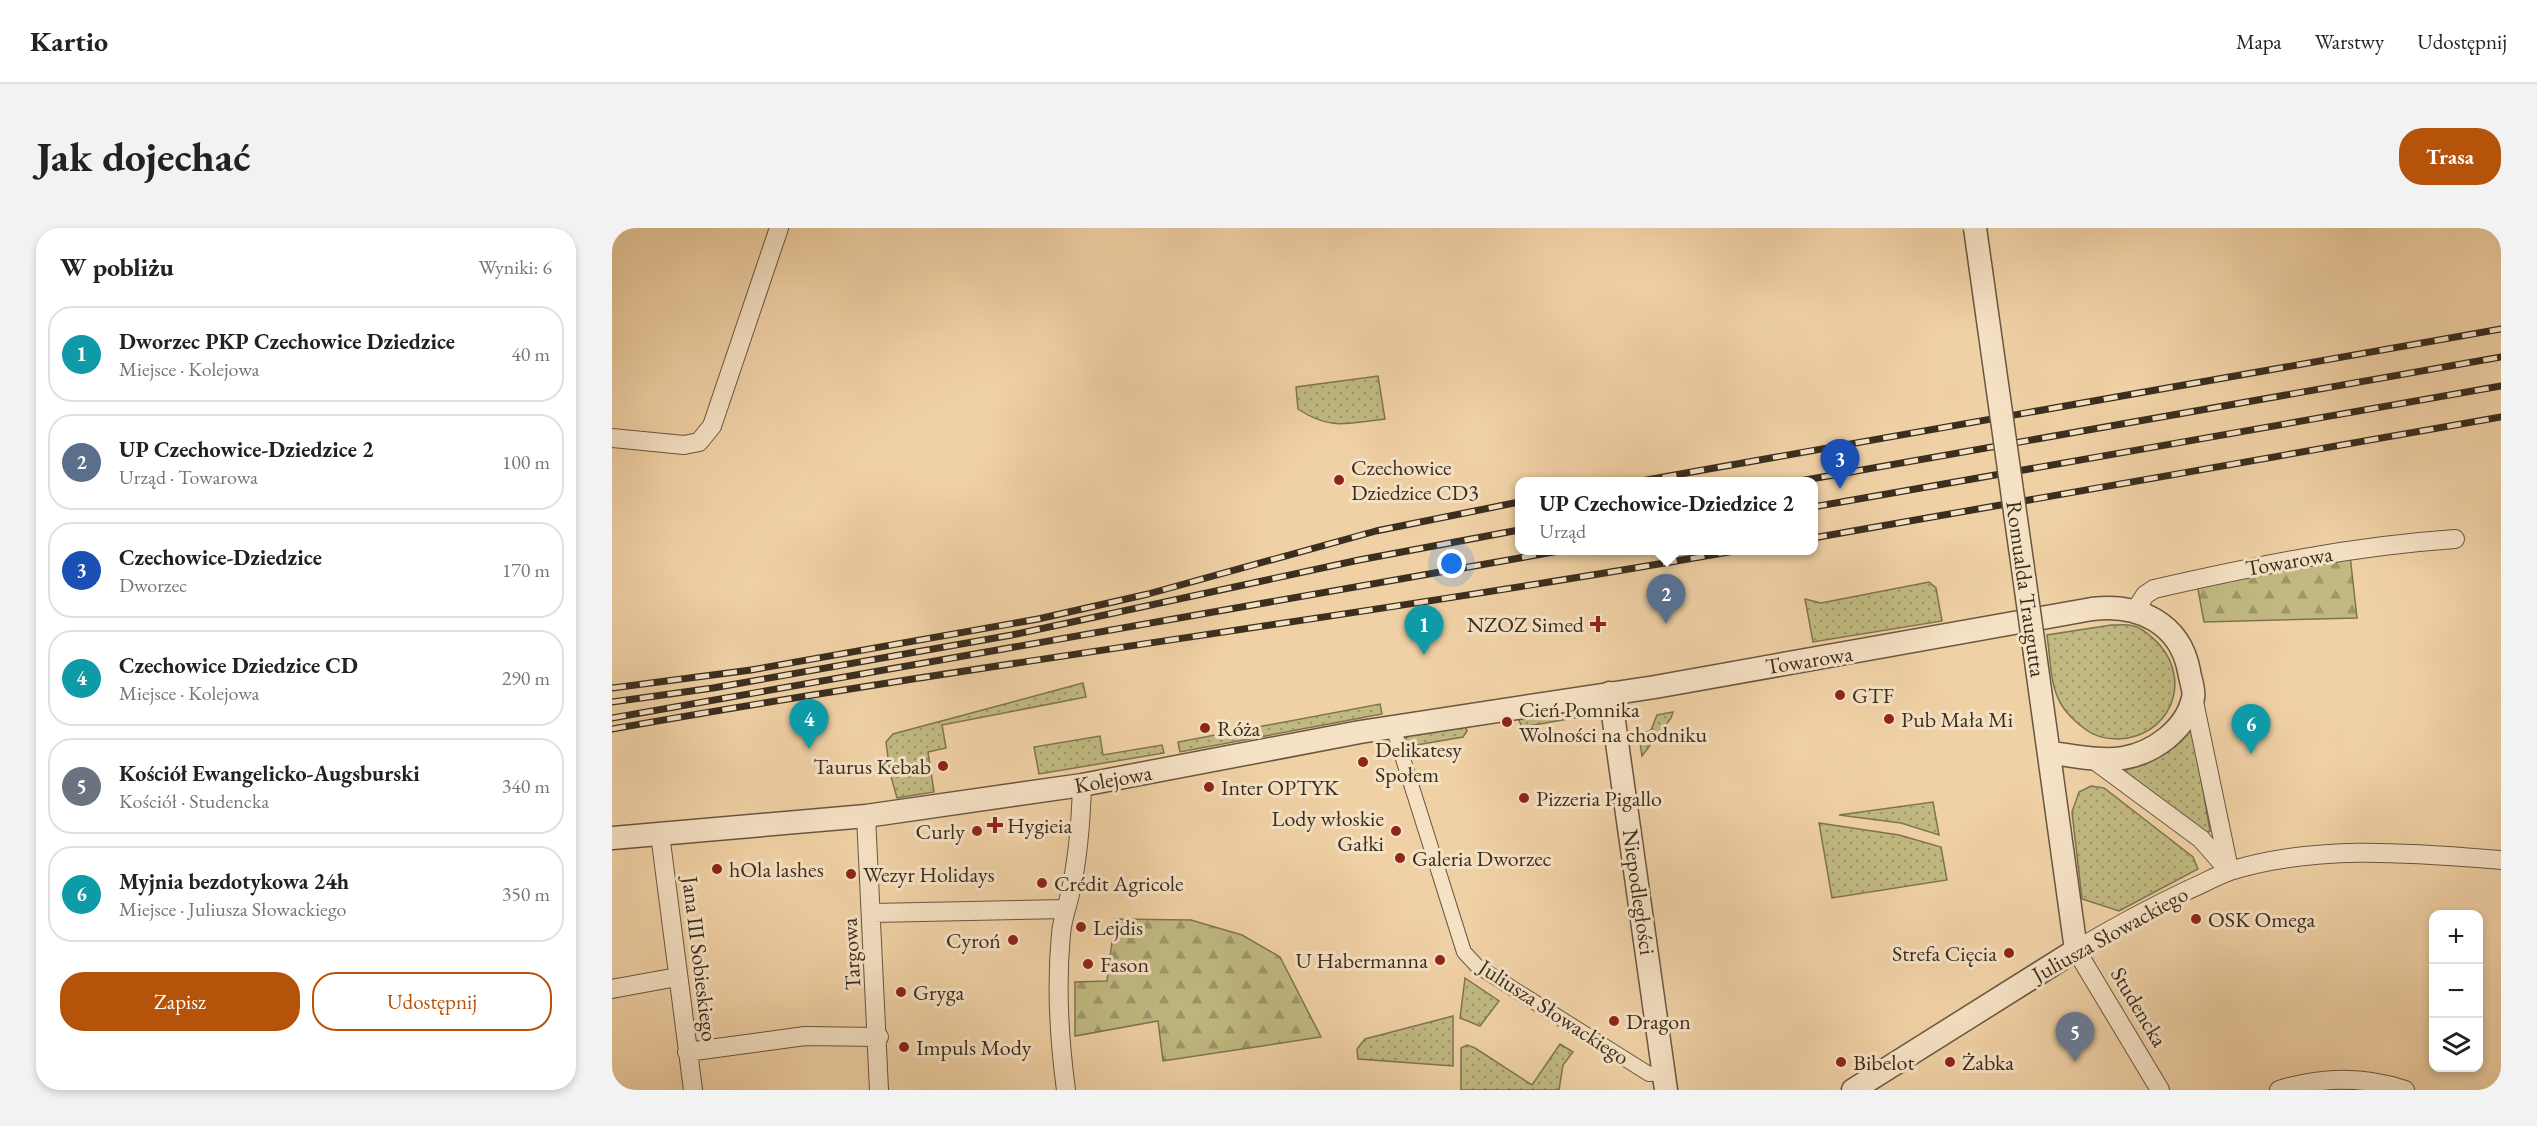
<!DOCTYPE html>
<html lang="pl">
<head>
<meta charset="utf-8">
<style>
	:root { --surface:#fff; --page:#f2f2f2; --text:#222; --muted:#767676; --line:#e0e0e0; --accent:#b45309 }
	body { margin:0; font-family:"EB Garamond",serif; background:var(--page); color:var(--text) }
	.controls { position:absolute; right:18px; bottom:18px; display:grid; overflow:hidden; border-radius:12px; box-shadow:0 3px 9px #0003 }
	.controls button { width:54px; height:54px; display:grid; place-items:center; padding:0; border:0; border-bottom:2px solid var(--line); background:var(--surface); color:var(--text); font:30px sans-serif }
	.you { position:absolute; left:840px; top:336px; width:21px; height:21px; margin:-15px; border:4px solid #fff; border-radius:50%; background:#1a73e8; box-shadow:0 0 0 9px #1a73e833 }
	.badge { display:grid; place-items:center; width:39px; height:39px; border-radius:50%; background:var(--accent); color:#fff; font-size:20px; font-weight:700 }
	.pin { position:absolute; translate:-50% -50px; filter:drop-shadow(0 2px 3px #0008) }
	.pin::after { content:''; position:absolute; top:32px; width:21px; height:18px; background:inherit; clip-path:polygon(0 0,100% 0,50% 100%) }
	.popup { position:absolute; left:903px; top:249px; width:303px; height:78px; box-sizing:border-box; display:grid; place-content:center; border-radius:12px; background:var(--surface); filter:drop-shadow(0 2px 4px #0005); font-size:20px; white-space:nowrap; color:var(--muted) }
	.popup b { font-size:22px; color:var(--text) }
	.popup::after { content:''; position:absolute; left:50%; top:100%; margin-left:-12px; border:12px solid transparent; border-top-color:var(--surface) }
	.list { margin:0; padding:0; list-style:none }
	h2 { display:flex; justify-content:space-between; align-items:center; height:78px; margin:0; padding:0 24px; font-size:26px }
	h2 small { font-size:20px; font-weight:400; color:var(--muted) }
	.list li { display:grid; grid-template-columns:39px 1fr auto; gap:18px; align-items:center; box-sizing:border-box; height:96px; margin:0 12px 12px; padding:0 12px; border:2px solid var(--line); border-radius:24px }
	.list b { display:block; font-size:22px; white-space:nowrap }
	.list p { margin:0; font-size:20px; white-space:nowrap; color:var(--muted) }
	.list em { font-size:20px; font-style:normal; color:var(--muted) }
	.actions { display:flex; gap:12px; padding:18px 24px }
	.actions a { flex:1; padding:14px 0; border:2px solid var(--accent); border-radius:24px; text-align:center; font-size:21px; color:var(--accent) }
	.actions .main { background:var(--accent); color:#fff }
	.icon { flex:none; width:33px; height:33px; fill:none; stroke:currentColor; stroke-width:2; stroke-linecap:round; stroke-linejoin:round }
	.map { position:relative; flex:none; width:1889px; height:862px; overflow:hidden; border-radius:24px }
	header { display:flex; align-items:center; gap:36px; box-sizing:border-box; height:84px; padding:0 30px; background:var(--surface); border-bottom:2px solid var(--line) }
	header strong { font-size:28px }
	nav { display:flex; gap:33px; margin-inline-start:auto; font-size:21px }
	.intro { display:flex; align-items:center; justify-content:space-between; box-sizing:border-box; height:144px; padding:0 36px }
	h1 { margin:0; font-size:42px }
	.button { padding:15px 27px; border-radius:24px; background:var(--accent); color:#fff; font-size:21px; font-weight:700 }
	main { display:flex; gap:36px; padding:0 36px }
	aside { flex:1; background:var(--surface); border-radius:24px; box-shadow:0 3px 9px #0003 }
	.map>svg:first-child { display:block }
	.grass { fill:url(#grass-dots); stroke:#7e7450; stroke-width:1.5 }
	.forest { fill:url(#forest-firs); stroke:#7e7450; stroke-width:1.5 }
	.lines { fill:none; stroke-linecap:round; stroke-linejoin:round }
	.pedestrian-casing { stroke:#685740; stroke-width:16 }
	.minor-casing { stroke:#685740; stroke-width:20 }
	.tertiary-casing { stroke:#685740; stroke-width:25 }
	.pedestrian { stroke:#f5e1c4; stroke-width:14 }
	.minor { stroke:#f5e1c4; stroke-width:18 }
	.tertiary { stroke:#f5e1c4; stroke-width:22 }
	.rail-casing { stroke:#3a2e1f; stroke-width:7 }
	.rail { stroke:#f5e1c4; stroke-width:4.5; stroke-dasharray:14; stroke-linecap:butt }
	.tertiary-bridge-casing { stroke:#685740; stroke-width:25; stroke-linecap:butt }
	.tertiary-bridge { stroke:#f5e1c4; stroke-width:22 }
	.poi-dot { fill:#8f2418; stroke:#f5e1c4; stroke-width:2 }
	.labels { text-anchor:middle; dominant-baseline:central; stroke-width:6; stroke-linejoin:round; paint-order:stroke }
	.poi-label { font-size:22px; fill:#3a2e1f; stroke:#f5e1c4; text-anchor:start }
	.street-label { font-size:22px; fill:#3a2e1f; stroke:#f5e1c4 }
</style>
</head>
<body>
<header>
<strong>Kartio</strong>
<nav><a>Mapa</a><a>Warstwy</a><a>Udostępnij</a></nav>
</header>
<div class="intro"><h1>Jak dojechać</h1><a class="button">Trasa</a></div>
<main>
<aside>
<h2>W pobliżu<small>Wyniki: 6</small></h2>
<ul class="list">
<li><span class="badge" style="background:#0f9aa8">1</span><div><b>Dworzec PKP Czechowice Dziedzice</b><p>Miejsce · Kolejowa</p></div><em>40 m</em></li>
<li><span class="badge" style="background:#5c6f8a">2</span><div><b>UP Czechowice-Dziedzice 2</b><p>Urząd · Towarowa</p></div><em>100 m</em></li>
<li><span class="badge" style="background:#1a4fb4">3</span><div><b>Czechowice-Dziedzice</b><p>Dworzec</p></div><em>170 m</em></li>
<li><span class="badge" style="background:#0f9aa8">4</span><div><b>Czechowice Dziedzice CD</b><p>Miejsce · Kolejowa</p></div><em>290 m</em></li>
<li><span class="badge" style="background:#6b7280">5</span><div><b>Kościół Ewangelicko-Augsburski</b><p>Kościół · Studencka</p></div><em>340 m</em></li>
<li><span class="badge" style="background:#0f9aa8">6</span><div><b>Myjnia bezdotykowa 24h</b><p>Miejsce · Juliusza Słowackiego</p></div><em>350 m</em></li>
</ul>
<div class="actions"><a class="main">Zapisz</a><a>Udostępnij</a></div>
</aside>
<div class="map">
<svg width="1889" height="862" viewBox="0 0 1889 862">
	<defs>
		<pattern id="grass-dots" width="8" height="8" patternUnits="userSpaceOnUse" patternTransform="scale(1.5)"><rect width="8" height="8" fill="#c1b981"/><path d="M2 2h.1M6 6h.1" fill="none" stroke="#9e9769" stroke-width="1.8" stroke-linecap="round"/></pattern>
		<pattern id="forest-firs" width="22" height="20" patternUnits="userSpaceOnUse" patternTransform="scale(1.5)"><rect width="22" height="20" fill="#c1b981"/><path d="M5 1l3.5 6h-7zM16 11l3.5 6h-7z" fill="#9e9769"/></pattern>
	</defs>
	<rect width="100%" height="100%" fill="#f0d1a5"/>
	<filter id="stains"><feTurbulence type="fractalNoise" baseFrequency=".00333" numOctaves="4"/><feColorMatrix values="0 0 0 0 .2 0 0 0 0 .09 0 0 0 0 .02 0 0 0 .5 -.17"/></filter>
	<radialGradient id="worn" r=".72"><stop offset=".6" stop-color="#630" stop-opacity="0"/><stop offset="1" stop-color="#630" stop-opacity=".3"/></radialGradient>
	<path class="grass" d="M766,148L773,191C736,195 719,203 686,181L684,159Z
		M1317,354L1324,360L1330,393L1201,414L1193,371L1209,375Z
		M1499,397C1506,397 1515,396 1522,398C1531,400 1541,410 1547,416C1581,455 1557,509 1506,511C1493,511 1483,509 1473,501C1461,492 1451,483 1446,470C1438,453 1438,427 1435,407Z
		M471,455L474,469L330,497L334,520L316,524L322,564L285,570L278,545L274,514L281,506Z
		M768,476L770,486L568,524L566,514Z
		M980,478L990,485L910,499L906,490Z
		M1061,484L1059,490L1030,528L1027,508L1039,502L1045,487Z
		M853,497L855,503L851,509L793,519L792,514L797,506Z
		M1580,498L1598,603L1593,606L1509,541C1538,531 1560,523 1580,498Z
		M488,508L491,527L550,517L552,525L427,546L422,519Z
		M1479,558L1492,560L1581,629L1586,641L1507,683L1470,671L1460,584L1467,564Z
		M1321,574L1327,607L1289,595L1227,587Z
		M1207,595L1287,607L1329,619L1335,652L1220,670Z
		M853,750L887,773L868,798L848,790Z
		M841,788V838L746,831L745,821L753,811Z
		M948,816L961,824L951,837L947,862H849V820L855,817L863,820L920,857Z"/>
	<path class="forest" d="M1738,327L1745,390L1592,394L1585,356Z
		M503,691L579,692L630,707L668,729L709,809L551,833L546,793L463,808V754L495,753Z"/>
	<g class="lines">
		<defs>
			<path id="pedestrian" d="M781,499L852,724L865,738L1037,846L1052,845"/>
			<path id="minor" d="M0,210L72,217L87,214L100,198L167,0
				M1523,383L1533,367L1542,361C1642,338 1741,318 1843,311
				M1581,469L1617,641
				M1478,529L1589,611L1617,643
				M254,588L267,862
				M48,606L81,862
				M260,685L453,681
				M0,761L65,749
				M75,824L193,808L267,809
				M454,862C447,810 444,758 449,706C450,692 455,680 458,666C466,631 469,592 470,557
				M1548,862L1464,722C1501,700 1538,680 1576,662C1590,656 1604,648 1618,643C1705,616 1800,625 1889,632
				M1667,862C1709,849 1752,848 1793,862"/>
			<path id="tertiary" d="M998,465L1054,862
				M0,610L254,588L470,557L748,504L1043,459L1480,381C1526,375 1568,395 1577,443C1578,451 1583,463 1581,470C1574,502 1541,525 1511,530C1488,534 1460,527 1438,525
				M1241,862L1464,722L1423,426"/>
		</defs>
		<use href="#pedestrian" class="pedestrian-casing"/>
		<use href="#minor" class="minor-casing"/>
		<use href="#tertiary" class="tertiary-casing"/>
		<use href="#pedestrian" class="pedestrian"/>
		<use href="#minor" class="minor"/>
		<use href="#tertiary" class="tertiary"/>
		<defs>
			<path id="rail" d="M1023,254L1889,101
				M1182,254L1889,129
				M1201,279L1889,158
				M1201,310L1889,189
				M0,460L139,442L426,391L536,366L764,303L907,274
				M0,474L101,460L400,407L747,332L907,302
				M0,490L953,322
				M0,501C375,434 753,388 1128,322"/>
		</defs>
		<use href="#rail" class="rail-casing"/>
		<use href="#rail" class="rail"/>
		<defs>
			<path id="tertiary-bridge" d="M1363,0L1423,426"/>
		</defs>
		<use href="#tertiary-bridge" class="tertiary-bridge-casing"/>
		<use href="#tertiary-bridge" class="tertiary-bridge"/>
	</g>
	<g class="poi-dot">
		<circle cx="727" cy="252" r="6"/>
		<path d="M983 387h6v6h6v6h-6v6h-6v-6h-6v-6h6z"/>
		<circle cx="1228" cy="467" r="6"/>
		<circle cx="1277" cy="491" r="6"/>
		<circle cx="895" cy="494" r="6"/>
		<circle cx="593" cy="500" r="6"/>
		<circle cx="751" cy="534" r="6"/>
		<circle cx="331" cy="538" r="6"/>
		<circle cx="597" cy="559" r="6"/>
		<circle cx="912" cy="570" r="6"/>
		<path d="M380 588h6v6h6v6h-6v6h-6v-6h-6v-6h6z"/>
		<circle cx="365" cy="603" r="6"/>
		<circle cx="784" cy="603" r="6"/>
		<circle cx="788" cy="630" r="6"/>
		<circle cx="105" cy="641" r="6"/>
		<circle cx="239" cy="646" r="6"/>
		<circle cx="430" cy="655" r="6"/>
		<circle cx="1584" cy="691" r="6"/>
		<circle cx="469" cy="699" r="6"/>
		<circle cx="401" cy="712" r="6"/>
		<circle cx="1397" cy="725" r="6"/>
		<circle cx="828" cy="732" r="6"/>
		<circle cx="476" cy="736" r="6"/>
		<circle cx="289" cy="764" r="6"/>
		<circle cx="1002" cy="793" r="6"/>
		<circle cx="292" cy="819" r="6"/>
		<circle cx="1229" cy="834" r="6"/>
		<circle cx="1338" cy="834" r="6"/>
	</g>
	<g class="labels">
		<g class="poi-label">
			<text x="739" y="239">Czechowice<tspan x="739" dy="25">Dziedzice CD3</tspan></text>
			<text x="972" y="396" text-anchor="end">NZOZ Simed</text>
			<text x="1240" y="467">GTF</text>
			<text x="907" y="481">Cień Pomnika<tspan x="907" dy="25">Wolności na chodniku</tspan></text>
			<text x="1289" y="491">Pub Mała Mi</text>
			<text x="605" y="500">Róża</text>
			<text x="763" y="521">Delikatesy<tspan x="763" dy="25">Społem</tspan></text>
			<text x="319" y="538" text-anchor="end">Taurus Kebab</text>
			<text x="609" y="559">Inter OPTYK</text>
			<text x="924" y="570">Pizzeria Pigallo</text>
			<text x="772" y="590" text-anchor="end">Lody włoskie<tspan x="772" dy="25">Gałki</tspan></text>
			<text x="395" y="597">Hygieia</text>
			<text x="353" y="603" text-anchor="end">Curly</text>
			<text x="800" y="630">Galeria Dworzec</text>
			<text x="117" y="641">hOla lashes</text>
			<text x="251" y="646">Wezyr Holidays</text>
			<text x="442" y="655">Crédit Agricole</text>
			<text x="1596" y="691">OSK Omega</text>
			<text x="481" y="699">Lejdis</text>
			<text x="389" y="712" text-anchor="end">Cyroń</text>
			<text x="1385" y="725" text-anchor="end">Strefa Cięcia</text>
			<text x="816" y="732" text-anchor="end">U Habermanna</text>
			<text x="488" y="736">Fason</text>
			<text x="301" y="764">Gryga</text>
			<text x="1014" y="793">Dragon</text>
			<text x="304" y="819">Impuls Mody</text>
			<text x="1241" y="834">Bibelot</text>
			<text x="1350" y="834">Żabka</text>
		</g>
		<g class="street-label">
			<text transform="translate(1677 333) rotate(-10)">Towarowa</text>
			<text transform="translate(1414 361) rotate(82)">Romualda Traugutta</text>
			<text transform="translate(1197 432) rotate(-9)">Towarowa</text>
			<text transform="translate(501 551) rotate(-10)">Kolejowa</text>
			<text transform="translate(1027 664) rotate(82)">Niepodległości</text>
			<text transform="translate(1498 706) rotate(-29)">Juliusza Słowackiego</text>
			<text transform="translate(239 726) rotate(-93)">Targowa</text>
			<text transform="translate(88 731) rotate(83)">Jana III Sobieskiego</text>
			<text transform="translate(1527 779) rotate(59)">Studencka</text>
			<text transform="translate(942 784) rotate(33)">Juliusza Słowackiego</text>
		</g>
	</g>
	<rect width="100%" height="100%" filter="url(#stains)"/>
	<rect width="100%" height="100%" fill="url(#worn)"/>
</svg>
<div class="controls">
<button>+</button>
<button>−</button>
<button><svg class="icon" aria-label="layers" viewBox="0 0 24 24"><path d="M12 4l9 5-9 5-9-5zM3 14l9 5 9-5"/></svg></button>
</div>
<div class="you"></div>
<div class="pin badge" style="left:812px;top:427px;background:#0f9aa8">1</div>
<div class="pin badge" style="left:1054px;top:396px;background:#5c6f8a">2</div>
<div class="popup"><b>UP Czechowice-Dziedzice 2</b>Urząd</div>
<div class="pin badge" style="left:1228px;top:261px;background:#1a4fb4">3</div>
<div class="pin badge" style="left:197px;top:521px;background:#0f9aa8">4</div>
<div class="pin badge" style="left:1463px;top:834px;background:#6b7280">5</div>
<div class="pin badge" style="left:1639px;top:526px;background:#0f9aa8">6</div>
</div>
</main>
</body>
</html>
